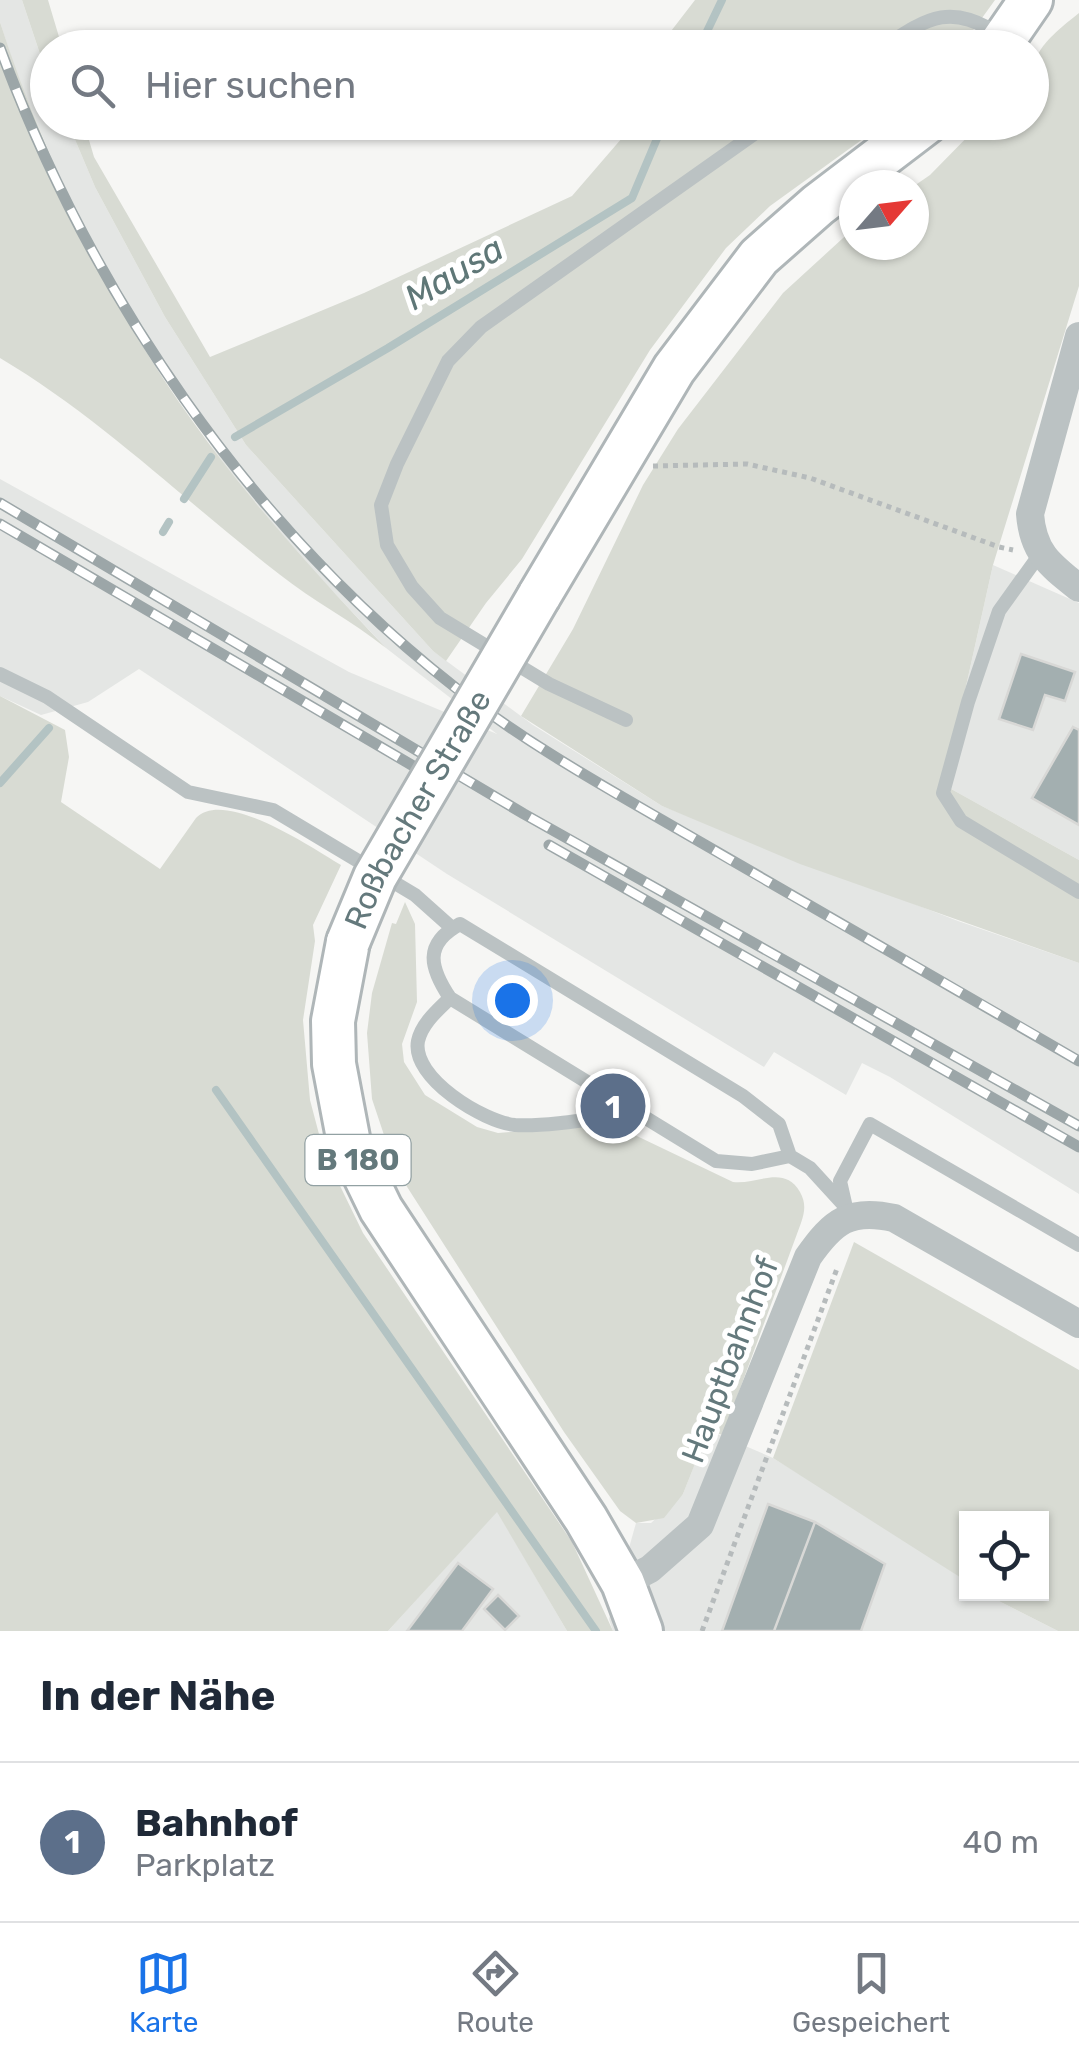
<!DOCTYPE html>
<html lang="de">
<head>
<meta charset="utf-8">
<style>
	:root { --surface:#fff; --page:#f2f2f3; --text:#1f2937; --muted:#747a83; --line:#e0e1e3; --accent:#1a73e8 }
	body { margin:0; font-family:Rubik,sans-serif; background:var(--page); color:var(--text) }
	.controls { position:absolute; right:30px; bottom:30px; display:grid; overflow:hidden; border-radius:0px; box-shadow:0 2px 8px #0004 }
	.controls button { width:90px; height:90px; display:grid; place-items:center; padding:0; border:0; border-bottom:2px solid var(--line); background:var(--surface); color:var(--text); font:50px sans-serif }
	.compass { position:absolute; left:839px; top:170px; width:90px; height:90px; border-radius:50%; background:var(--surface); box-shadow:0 2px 8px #0004; rotate:62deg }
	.you { position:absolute; left:512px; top:1000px; width:35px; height:35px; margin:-25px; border:8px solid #fff; border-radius:50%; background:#1a73e8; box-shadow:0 0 0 15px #1a73e833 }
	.badge { display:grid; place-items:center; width:65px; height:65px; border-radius:50%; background:var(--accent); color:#fff; font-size:32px; font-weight:700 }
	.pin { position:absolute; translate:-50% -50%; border:5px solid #fff; box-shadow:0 2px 10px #0006 }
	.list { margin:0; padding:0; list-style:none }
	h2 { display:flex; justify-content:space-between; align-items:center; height:130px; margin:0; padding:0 40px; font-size:42px }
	h2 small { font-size:32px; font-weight:400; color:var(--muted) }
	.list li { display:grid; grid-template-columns:65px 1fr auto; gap:30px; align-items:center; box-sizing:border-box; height:160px; padding:0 40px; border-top:2px solid var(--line) }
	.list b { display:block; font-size:38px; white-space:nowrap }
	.list p { margin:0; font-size:32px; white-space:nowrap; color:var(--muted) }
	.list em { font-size:32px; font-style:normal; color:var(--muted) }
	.icon { flex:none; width:55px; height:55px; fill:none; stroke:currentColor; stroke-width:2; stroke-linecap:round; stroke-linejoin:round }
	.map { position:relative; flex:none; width:1079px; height:1631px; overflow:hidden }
	.search { position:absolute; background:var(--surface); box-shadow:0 2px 8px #0004; left:30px; right:30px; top:30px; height:110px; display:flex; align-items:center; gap:25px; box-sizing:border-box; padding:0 35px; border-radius:55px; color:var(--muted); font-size:38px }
	.sheet { height:290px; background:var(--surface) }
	nav { display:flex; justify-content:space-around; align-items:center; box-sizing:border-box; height:140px; border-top:2px solid var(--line); background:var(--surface); font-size:28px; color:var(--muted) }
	nav a { display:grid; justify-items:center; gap:5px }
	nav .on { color:var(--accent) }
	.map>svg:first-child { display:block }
	.built { fill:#e4e6e4 }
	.green { fill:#d8dbd3 }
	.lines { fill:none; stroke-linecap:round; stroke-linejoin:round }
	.stream { stroke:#b3c3c3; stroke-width:8 }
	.building { fill:#a3afb0; stroke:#d8d8d6; stroke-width:2.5 }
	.primary-casing { stroke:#afb6b8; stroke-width:48 }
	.path { stroke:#b6bbbc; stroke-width:5; stroke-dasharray:5 5; stroke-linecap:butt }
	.lane { stroke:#bbc2c3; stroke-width:14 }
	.street { stroke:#bbc2c3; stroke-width:28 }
	.primary { stroke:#fff; stroke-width:42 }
	.rail-casing { stroke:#9ca6a8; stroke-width:11 }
	.rail { stroke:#fff; stroke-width:8; stroke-dasharray:22; stroke-linecap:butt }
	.primary-bridge-casing { stroke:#afb6b8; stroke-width:48; stroke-linecap:butt }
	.primary-bridge { stroke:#fff; stroke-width:42 }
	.labels { text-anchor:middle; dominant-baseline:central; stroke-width:10; stroke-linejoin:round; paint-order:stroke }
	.shield { fill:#fff; stroke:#92a1a3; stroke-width:2.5 }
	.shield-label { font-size:30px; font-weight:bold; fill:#64797c }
	.street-label { font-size:32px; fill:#64797c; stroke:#fff }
	.water-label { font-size:35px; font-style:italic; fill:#5f7777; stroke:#fff }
</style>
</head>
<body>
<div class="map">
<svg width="1079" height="1631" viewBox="0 0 1079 1631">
	<rect width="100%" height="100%" fill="#f6f6f4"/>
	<path class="built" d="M0,0H22L47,75L48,122L68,123L95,187L165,317L246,445L433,651L533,725L662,806L958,921L1079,963V1194L890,1077L862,1063L846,1095L774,1052L764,1067L447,874L139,669L88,702L41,715L0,696V479L349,672L497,734L386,648L295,551L221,460L135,334L69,200L17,75L0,22Z
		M993,565L1079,603V860L944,785Z
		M708,1430L773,1458L892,1531L966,1581V1594H985L1058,1631H613L609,1619L636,1523H651L683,1494Z
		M497,1511L567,1631H388Z"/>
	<path class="green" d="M22,0H48L62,47L48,48L47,75Z
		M695,0H995L961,47L658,48Z
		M1079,13V286L993,565L944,785L1079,860V963L800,864L662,806L521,716L573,629L643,485L678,429L783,293L854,228V245H914V186L930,175L981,123L1032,122C1032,59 1027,54 1079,13Z
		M0,22C26,104 61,183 99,260C111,285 122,311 136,335C204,450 294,551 386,648C352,621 313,601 279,574C186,502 101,418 0,358Z
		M68,123H84L94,157L210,357L364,293L572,196L622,138L628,123H885L770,206L726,248L650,350L522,559L486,603L446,661L433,651L246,445L165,317L95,187Z
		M0,696L65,730L69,757L61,802L160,869L196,818C225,788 312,848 341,865L313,925L315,941L303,1020L310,1100L324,1153L363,1233L572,1542L613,1631H567L497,1512L388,1631H0Z
		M405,902L415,924L417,1002L402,1044L404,1062L425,1095L477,1127L498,1133L580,1126L618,1127L733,1182C757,1185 784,1164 800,1192C806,1203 805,1211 801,1223L723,1435L708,1431L683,1494L664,1518L636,1523L620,1511L564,1432L395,1168L372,1099L367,1033L372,993L392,923L396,924Z
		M854,1242L1079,1370V1631H1058L985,1594H1042V1518H966V1581L773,1458Z"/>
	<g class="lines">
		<path class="stream" d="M699,48L722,0
			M235,437L388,348L632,198L664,122
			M184,499L211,457
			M163,532L169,522
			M0,783L49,728
			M216,1090L596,1631"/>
	</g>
	<path class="building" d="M1021,654L1075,672L1065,701L1045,695L1033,730L999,719Z
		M1073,727L1079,730V825L1032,798Z
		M768,1504L815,1522L774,1631H722Z
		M815,1522L885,1564L861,1631H774Z
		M458,1563L493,1589L462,1631H407Z
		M498,1595L519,1616L505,1630L484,1609Z"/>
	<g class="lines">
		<defs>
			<path id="primary" d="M998,48L1031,0
				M539,596L674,369L759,257L818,205L927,122
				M348,942L333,1021L334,1064L349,1143L381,1209L586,1519L623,1583L641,1631"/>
		</defs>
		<use href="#primary" class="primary-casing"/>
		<path class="path" d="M653,466L747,464L810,478L999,547L1013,550
			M702,1631L838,1266"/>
		<path class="lane" d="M882,48C931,15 951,3 1003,37
			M1040,554L999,611L968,702L943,793L961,821L1079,892
			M0,674L47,697L188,792L273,810L415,895L452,928
			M626,720L549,684L440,618L412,587L387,545L381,505L397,464L448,361L481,327L771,122
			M450,998C438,1010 422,1023 418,1041C411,1078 484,1122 515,1125C548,1127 604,1117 639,1113
			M790,1156L752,1164L716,1161L450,998C430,968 423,944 460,924L743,1096L779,1124L790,1156L810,1168L853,1215
			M845,1203L840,1181L870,1124L1079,1245"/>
		<path class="street" d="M1079,336L1030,514C1033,553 1050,565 1079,588
			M623,1583L650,1569L700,1525L808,1257C833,1221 850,1208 894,1218L1079,1324"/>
		<use href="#primary" class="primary"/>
		<defs>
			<path id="rail" d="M0,48C90,292 250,527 456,688C528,745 609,789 688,835C818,911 949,985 1079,1061
				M0,503L524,814L1079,1126
				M0,524L415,767
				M549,845L1079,1147"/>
		</defs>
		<use href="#rail" class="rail-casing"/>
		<use href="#rail" class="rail"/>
		<defs>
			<g id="primary-bridge">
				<path id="s1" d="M348,942L375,877L539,596"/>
			</g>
		</defs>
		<use href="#primary-bridge" class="primary-bridge-casing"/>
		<use href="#primary-bridge" class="primary-bridge"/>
	</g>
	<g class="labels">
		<rect class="shield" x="305.5" y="1135" width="105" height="50" rx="8"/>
		<g class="shield-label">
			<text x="358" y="1160">B 180</text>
		</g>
		<g class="street-label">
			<text stroke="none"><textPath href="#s1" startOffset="150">Roßbacher Straße</textPath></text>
			<text transform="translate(730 1360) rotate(-69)">Hauptbahnhof</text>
		</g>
		<g class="water-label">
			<text transform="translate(454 273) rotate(-31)">Mausa</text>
		</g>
	</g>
</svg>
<div class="controls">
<button><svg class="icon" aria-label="locate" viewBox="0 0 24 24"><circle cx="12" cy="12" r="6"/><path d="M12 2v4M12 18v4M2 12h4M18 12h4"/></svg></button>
</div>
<svg class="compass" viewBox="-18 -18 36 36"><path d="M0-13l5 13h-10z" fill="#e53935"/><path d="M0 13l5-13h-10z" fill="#747a83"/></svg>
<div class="you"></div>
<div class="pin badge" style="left:613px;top:1106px;background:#5c6f8a">1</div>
<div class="search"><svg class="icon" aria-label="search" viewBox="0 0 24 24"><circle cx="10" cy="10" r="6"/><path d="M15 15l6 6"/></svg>Hier suchen</div>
</div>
<section class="sheet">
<h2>In der Nähe<small></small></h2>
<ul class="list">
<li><span class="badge" style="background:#5c6f8a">1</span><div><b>Bahnhof</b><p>Parkplatz</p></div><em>40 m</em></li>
</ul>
</section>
<nav>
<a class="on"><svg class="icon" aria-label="map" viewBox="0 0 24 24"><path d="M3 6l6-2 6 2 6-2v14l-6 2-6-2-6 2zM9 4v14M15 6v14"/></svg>Karte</a>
<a><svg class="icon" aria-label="directions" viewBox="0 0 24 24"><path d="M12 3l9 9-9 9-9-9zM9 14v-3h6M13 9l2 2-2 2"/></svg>Route</a>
<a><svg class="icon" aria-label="saved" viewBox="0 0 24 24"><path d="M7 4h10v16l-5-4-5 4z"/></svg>Gespeichert</a>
</nav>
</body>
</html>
